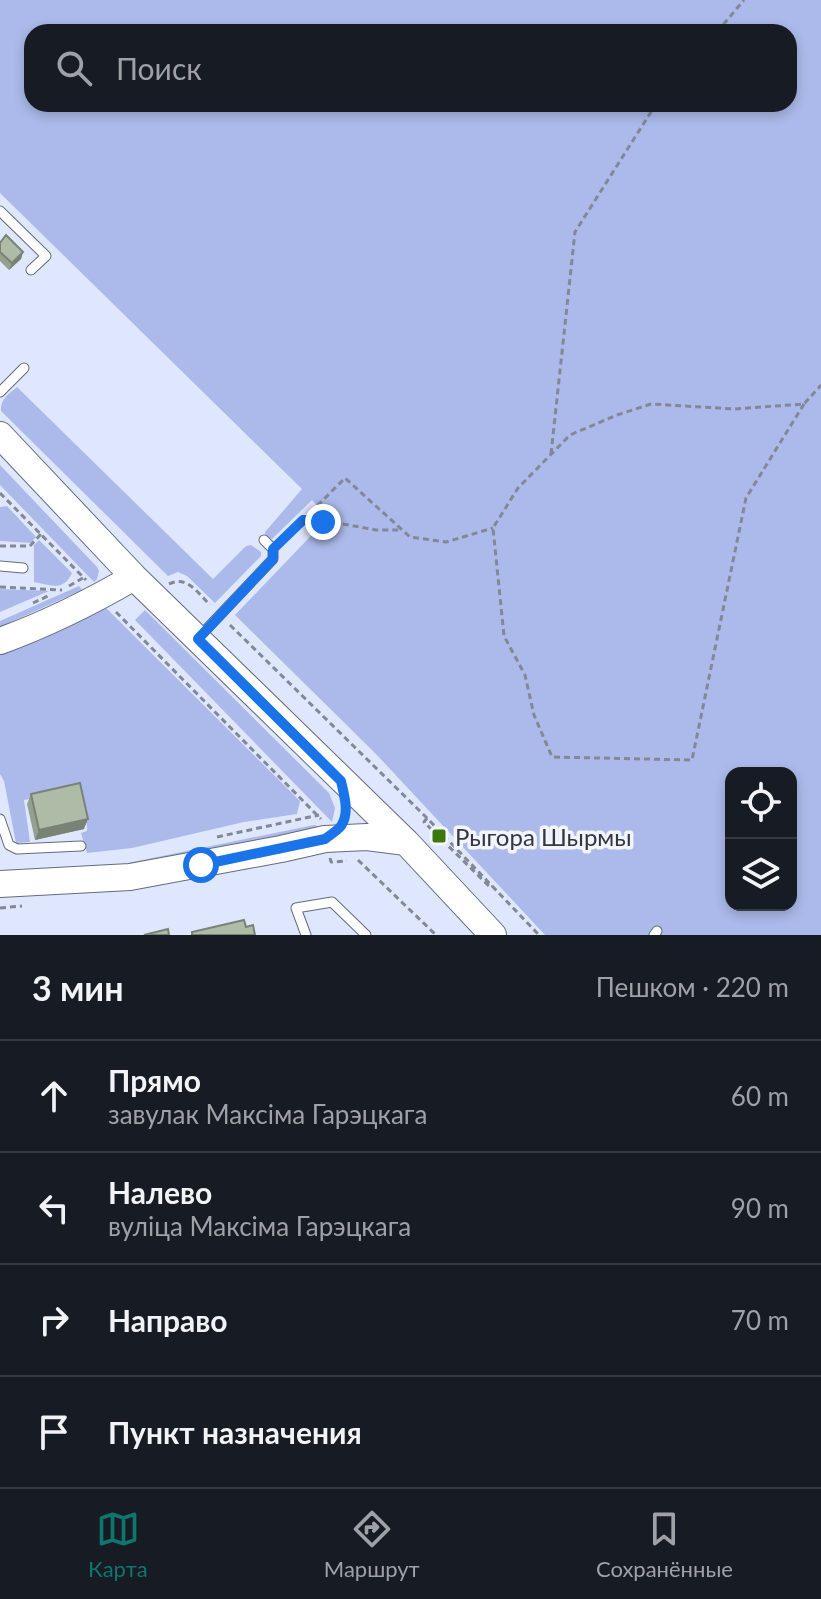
<!DOCTYPE html>
<html lang="ru">
<head>
<meta charset="utf-8">
<style>
	:root { --surface:#171b24; --page:#20242c; --text:#f1f3f6; --muted:#9ea1a6; --line:#363941; --accent:#0f766e }
	body { margin:0; font-family:Lato,sans-serif; background:var(--page); color:var(--text) }
	.controls { position:absolute; right:24px; bottom:24px; display:grid; overflow:hidden; border-radius:16px; box-shadow:0 4px 12px #0003 }
	.controls button { width:72px; height:72px; display:grid; place-items:center; padding:0; border:0; border-bottom:2px solid var(--line); background:var(--surface); color:var(--text); font:40px sans-serif }
	.stop { position:absolute; width:24px; height:24px; margin:-18px; border:6px solid #1a73e8; border-radius:50%; background:#fff }
	.stop.end { background:#1a73e8; border-color:#fff; box-shadow:0 2px 8px #0008 }
	.list { margin:0; padding:0; list-style:none }
	h2 { display:flex; justify-content:space-between; align-items:center; height:104px; margin:0; padding:0 32px; font-size:34px }
	h2 small { font-size:26px; font-weight:400; color:var(--muted) }
	.list li { display:grid; grid-template-columns:52px 1fr auto; gap:24px; align-items:center; box-sizing:border-box; height:112px; padding:0 32px; border-top:2px solid var(--line) }
	.list b { display:block; font-size:30px; white-space:nowrap }
	.list p { margin:0; font-size:26px; white-space:nowrap; color:var(--muted) }
	.list em { font-size:26px; font-style:normal; color:var(--muted) }
	.icon { flex:none; width:44px; height:44px; fill:none; stroke:currentColor; stroke-width:2; stroke-linecap:round; stroke-linejoin:round }
	.map { position:relative; flex:none; width:821px; height:935px; overflow:hidden }
	.search { position:absolute; background:var(--surface); box-shadow:0 4px 12px #0003; left:24px; right:24px; top:24px; height:88px; display:flex; align-items:center; gap:20px; box-sizing:border-box; padding:0 28px; border-radius:24px; color:var(--muted); font-size:30px }
	.sheet { height:552px; background:var(--surface) }
	nav { display:flex; justify-content:space-around; align-items:center; box-sizing:border-box; height:112px; border-top:2px solid var(--line); background:var(--surface); font-size:22px; color:var(--muted) }
	nav a { display:grid; justify-items:center; gap:4px }
	nav .on { color:var(--accent) }
	.map>svg:first-child { display:block }
	.green { fill:#abbaea; fill-rule:evenodd }
	.lines { fill:none; stroke-linecap:round; stroke-linejoin:round }
	.lane-casing { stroke:#646b7f; stroke-width:11 }
	.secondary-casing { stroke:#646b7f; stroke-width:28 }
	.path { stroke:#838897; stroke-width:3; stroke-dasharray:6 4; stroke-linecap:butt }
	.lane { stroke:#fff; stroke-width:9 }
	.secondary { stroke:#fff; stroke-width:26 }
	.wall { fill:#95a190 }
	.shaded-wall { fill:#798375 }
	.building { fill:#adbba7; stroke:#798375; stroke-width:2 }
	.route { stroke:#1a73e8; stroke-width:10 }
	.poi-dot { fill:#3b770d; stroke:#f2f5fe; stroke-width:3 }
	.labels { text-anchor:middle; dominant-baseline:central; stroke-width:7; stroke-linejoin:round; paint-order:stroke }
	.poi-label { font-size:24px; fill:#343740; stroke:#f2f5fe; text-anchor:start }
</style>
</head>
<body>
<div class="map">
<svg width="821" height="935" viewBox="0 0 821 935">
	<rect width="100%" height="100%" fill="#dfe7fe"/>
	<path class="green" d="M0,0H821V935H545L376,754L235,615L328,518L312,500L272,539L265,536V532L302,489L0,193ZM32,32H789V104H32ZM731,773H791V905H731Z
		M17,387L213,579L246,546L251,545L261,552V556L215,603L187,576L178,572L168,576L1,411C0,399 9,394 17,387Z
		M0,465L97,567L99,571L97,579L94,582L0,485Z
		M7,506L36,537L31,543L0,541V507Z
		M39,540L72,573C63,592 52,585 34,582V545Z
		M79,586L82,590L0,627V621Z
		M0,589L49,591L0,612Z
		M102,604L300,801L297,814L244,822L132,848L87,853L81,833L87,831V826L80,789L24,800L30,842L16,843L4,781L0,774V651Z
		M145,610L329,793L335,808L332,822L135,620Z
		M314,825L320,827L321,831L127,868L128,863Z"/>
	<g class="lines">
		<defs>
			<path id="lane" d="M0,211L46,256L31,270
				M0,392L24,368
				M0,566L23,568
				M200,636L273,559V549L264,540
				M0,819L9,845L17,849L81,846
				M306,935L296,908L332,902L366,935
				M654,935L657,931"/>
			<path id="secondary" d="M0,435L134,577L406,842L493,935
				M0,641C47,624 91,602 134,577
				M0,884L130,877L281,849L325,839L367,837L406,842"/>
		</defs>
		<use href="#lane" class="lane-casing"/>
		<use href="#secondary" class="secondary-casing"/>
		<path class="path" d="M717,32L744,0
			M804,404L746,498L692,760L552,757L534,715L525,675L504,636L493,528L518,488L570,435L617,415L651,404L734,409L804,404L821,385
			M551,454L575,232L656,104
			M0,493L86,580
			M303,520L343,524L376,530H402
			M282,541L345,478L410,537L446,542L493,528
			M0,546H30L41,534
			M169,584C187,575 198,593 210,605
			M69,586L83,578
			M0,587L62,590
			M33,603L48,596
			M116,612L321,819
			M230,625L427,818L539,935
			M427,818L424,822L491,888L493,886
			M217,837L319,815
			M330,858L331,862L347,861
			M358,860L436,935
			M0,908L22,906"/>
		<use href="#lane" class="lane"/>
		<use href="#secondary" class="secondary"/>
	</g>
	<path class="wall" d="M0,243L23,252L21,259L9,270L0,261Z
		M31,794L84,829L35,840L27,804Z"/>
	<path class="shaded-wall" d="M23,252L21,259L9,270L12,263Z
		M88,819L84,829L35,840L39,830Z"/>
	<path class="building" d="M6,235L23,252L12,263L0,252V243Z
		M80,783L88,819L39,830L31,794Z
		M244,920L246,927L253,925L255,935H192V932Z
		M168,929L169,935H144Z"/>
	<g class="lines">
		<path class="route" d="M201,865L325,839C330,835 337,831 341,826C350,813 344,795 341,781L198,639L273,559V549L303,520L323,522"/>
	</g>
	<rect class="poi-dot" x="431" y="828" width="16" height="16" rx="4"/>
	<g class="labels">
		<g class="poi-label">
			<text x="455" y="836">Рыгора Шырмы</text>
		</g>
	</g>
</svg>
<div class="controls">
<button><svg class="icon" aria-label="locate" viewBox="0 0 24 24"><circle cx="12" cy="12" r="6"/><path d="M12 2v4M12 18v4M2 12h4M18 12h4"/></svg></button>
<button><svg class="icon" aria-label="layers" viewBox="0 0 24 24"><path d="M12 4l9 5-9 5-9-5zM3 14l9 5 9-5"/></svg></button>
</div>
<div class="stop" style="left:201px;top:865px"></div>
<div class="stop end" style="left:323px;top:522px"></div>
<div class="search"><svg class="icon" aria-label="search" viewBox="0 0 24 24"><circle cx="10" cy="10" r="6"/><path d="M15 15l6 6"/></svg>Поиск</div>
</div>
<section class="sheet">
<h2>3 мин<small>Пешком · 220 m</small></h2>
<ul class="list">
<li><svg class="icon" aria-label="ahead" viewBox="0 0 24 24"><path d="M12 20V5M6 11l6-6 6 6"/></svg><div><b>Прямо</b><p>завулак Максіма Гарэцкага</p></div><em>60 m</em></li>
<li><svg class="icon" aria-label="left" viewBox="0 0 24 24"><path d="M17 20v-9H6M10 6l-5 5 5 5"/></svg><div><b>Налево</b><p>вуліца Максіма Гарэцкага</p></div><em>90 m</em></li>
<li><svg class="icon" aria-label="right" viewBox="0 0 24 24"><path d="M7 20v-9h11M14 6l5 5-5 5"/></svg><div><b>Направо</b></div><em>70 m</em></li>
<li><svg class="icon" aria-label="arrive" viewBox="0 0 24 24"><path d="M6 21V4h12l-3 4 3 4H6"/></svg><div><b>Пункт назначения</b></div></li>
</ul>
</section>
<nav>
<a class="on"><svg class="icon" aria-label="map" viewBox="0 0 24 24"><path d="M3 6l6-2 6 2 6-2v14l-6 2-6-2-6 2zM9 4v14M15 6v14"/></svg>Карта</a>
<a><svg class="icon" aria-label="directions" viewBox="0 0 24 24"><path d="M12 3l9 9-9 9-9-9zM9 14v-3h6M13 9l2 2-2 2"/></svg>Маршрут</a>
<a><svg class="icon" aria-label="saved" viewBox="0 0 24 24"><path d="M7 4h10v16l-5-4-5 4z"/></svg>Сохранённые</a>
</nav>
</body>
</html>
